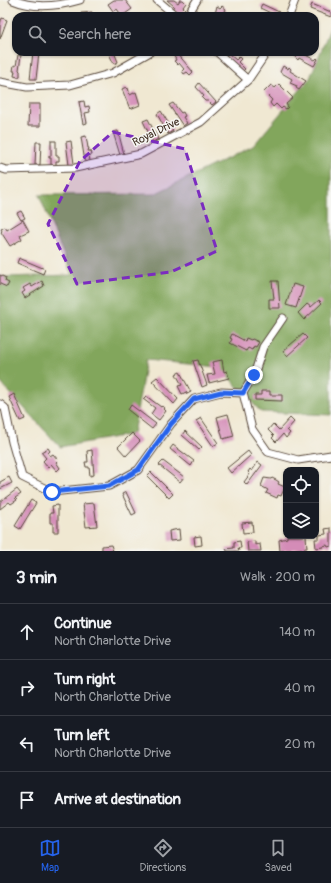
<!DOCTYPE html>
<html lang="en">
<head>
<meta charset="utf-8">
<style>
	:root { --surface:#171b24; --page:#20242c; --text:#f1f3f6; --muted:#9ea1a6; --line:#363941; --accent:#2563eb }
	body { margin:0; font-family:Pangolin,sans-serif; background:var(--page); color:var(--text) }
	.controls { position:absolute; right:12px; bottom:12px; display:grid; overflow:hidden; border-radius:8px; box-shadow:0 1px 3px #0004 }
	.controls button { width:36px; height:36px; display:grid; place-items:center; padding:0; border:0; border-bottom:1px solid var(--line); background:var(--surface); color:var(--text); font:20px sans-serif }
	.stop { position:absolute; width:12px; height:12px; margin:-9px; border:3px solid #2563eb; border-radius:50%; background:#fff }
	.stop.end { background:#2563eb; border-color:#fff; box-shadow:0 1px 4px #0008 }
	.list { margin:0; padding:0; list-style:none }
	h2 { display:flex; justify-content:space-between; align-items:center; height:52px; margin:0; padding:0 16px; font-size:17px }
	h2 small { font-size:13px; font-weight:400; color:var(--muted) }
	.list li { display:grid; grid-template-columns:26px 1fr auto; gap:12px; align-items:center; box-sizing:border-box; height:56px; padding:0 16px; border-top:1px solid var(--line) }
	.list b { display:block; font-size:15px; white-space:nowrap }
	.list p { margin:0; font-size:13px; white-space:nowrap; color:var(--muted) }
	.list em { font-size:13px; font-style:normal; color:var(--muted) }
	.icon { flex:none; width:22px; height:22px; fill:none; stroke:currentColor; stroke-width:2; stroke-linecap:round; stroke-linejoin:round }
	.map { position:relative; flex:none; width:331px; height:551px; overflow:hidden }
	.search { position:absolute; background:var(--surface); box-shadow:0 1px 3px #0004; left:12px; right:12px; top:12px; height:44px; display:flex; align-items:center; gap:10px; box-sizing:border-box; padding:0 14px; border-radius:12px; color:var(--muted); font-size:15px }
	.sheet { height:276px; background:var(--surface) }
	nav { display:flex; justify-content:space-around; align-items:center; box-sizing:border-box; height:56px; border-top:1px solid var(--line); background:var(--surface); font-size:11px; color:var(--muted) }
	nav a { display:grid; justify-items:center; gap:2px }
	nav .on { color:var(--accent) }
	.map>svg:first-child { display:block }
	.forest { fill:#82a65c; stroke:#5e683d }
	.building { fill:#d48cb7 }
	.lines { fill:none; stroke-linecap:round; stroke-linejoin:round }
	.street-casing { stroke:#564639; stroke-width:9 }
	.street { stroke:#fff; stroke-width:7 }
	.route { stroke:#2563eb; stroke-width:5 }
	.marked { fill:#7b2cbf; fill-opacity:0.2; stroke:#7b2cbf; stroke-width:3; stroke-dasharray:8 5; stroke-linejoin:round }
	.labels { text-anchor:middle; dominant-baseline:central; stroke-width:3; stroke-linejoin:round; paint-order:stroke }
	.street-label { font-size:11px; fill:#3b2a1e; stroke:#f6f6f2 }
</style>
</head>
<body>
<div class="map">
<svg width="331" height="551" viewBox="0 0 331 551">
	<rect width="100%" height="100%" fill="#f6f6f2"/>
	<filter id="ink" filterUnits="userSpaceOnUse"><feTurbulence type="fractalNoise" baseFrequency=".025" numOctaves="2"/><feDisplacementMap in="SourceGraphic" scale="8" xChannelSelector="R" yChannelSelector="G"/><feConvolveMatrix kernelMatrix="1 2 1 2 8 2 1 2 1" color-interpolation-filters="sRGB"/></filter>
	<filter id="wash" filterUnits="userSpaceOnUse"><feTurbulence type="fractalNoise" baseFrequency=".012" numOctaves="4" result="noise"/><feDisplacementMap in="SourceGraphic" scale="16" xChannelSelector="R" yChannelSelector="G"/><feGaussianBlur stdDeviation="0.9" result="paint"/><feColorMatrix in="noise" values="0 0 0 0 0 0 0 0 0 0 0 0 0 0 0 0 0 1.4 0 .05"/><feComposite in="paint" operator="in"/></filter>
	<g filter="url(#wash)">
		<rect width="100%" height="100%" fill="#f0e8d2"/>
		<path class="forest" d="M331,26V415L261,412L219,367L146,360L133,434L60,447L0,382V275L3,277L72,275L39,195L154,194L253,146L310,78Z"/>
		<g id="blocks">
			<path class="building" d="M114,0H125L132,9L122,16L117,9L113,11L108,4Z
				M167,0H174L178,3L180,0H183L186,3L183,7L185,9L182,13L180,11L179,14L172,9L174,6Z
				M262,4L279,12L277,16L260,8Z
				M312,4L331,12V17L310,9Z
				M217,6L220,8L222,6L226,9L225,11L233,16H224L221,14L219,16L215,14Z
				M92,12V16H82L81,13Z
				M2,18L7,20L0,39V24Z
				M33,52L39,53L36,79H30Z
				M108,52H114L118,62L114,64Z
				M291,52H300L315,60L317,58L318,59L314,66L299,58L298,60L295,57L296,55Z
				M177,53L193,72L190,75L187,72L184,74L182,71L184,69L179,63L178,65L174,61L176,60L174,56Z
				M228,53L236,60L239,57L241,59L238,62L245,69L242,72L225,56Z
				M18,55H21L19,70L20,71V76L18,77L14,76L15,71H13L14,65L16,66Z
				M283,66L288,69L289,67L291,69L290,71L306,81L299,90L296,88L297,86L290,83L292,79L280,72Z
				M199,83L216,102L212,105L208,101H205L202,98L204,96L196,87Z
				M279,84L293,98L286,104L288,107L286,109L283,107L281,109L276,104L273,107L270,103L272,100L264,92L271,85L275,88Z
				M126,87L127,89L128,88L130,95L136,92L140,105L130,109L122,89Z
				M84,101L85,107L89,106L90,112L85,113L87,123L83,124L79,102Z
				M173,103L181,113L183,112L185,116L183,117L187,123L183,126L169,105Z
				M29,104H40V126H28Z
				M161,111L173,131L168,134L157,114Z
				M148,119L158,139L153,142L143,121Z
				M118,131L124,154L120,155L113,132Z
				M86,136L88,148H89L88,151H91L92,155H89L90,161L85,162L81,137Z
				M51,141H56V156H59V161H56V166H51V158H49V156H51Z
				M71,141L74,164L69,165L66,142Z
				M36,142H41L40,165H35Z
				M21,211L25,218L21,220L17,213Z
				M23,220L29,231L20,235L22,239L10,246L1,232L2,231L1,229L5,227L7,230Z
				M19,258L45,269L43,274L17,263Z
				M0,275L6,278L5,281L9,283L7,287L0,284Z
				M42,281L44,286L25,298L22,293L25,291L23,288L30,284L32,287Z
				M272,281H278L280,308H269V299H274Z
				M293,284L303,287L296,308L286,305Z
				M319,300L322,303L304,320L298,313L307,304L311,307Z
				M232,334L245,341L246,338L251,340L252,339L259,342L256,347L254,346L252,350L248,348L246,351L230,343L232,339L230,338Z
				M303,334L307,338L287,356L283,351Z
				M198,360L207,385L202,387L193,361Z
				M222,360L224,372L227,371L229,378L209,383L207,375L215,374L212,362Z
				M180,372L191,392L187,394L186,392L182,394L178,386L182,385L176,374Z
				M157,377L178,399L174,404L152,381Z
				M261,391H270V395H282V401L255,400V395H261Z
				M14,394L25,419L20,421L9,397Z
				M146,396L161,407L162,406L165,408L164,409L166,411L159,420L151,414L155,408L143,399Z
				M131,405L156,424L152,429L128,410Z
				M228,414L234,436L223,439L217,417Z
				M201,418L218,443L213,446L196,421Z
				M290,418L294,422L287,430L290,433L286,438L283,434L276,442L272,438L274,436L268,430L273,424L279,430Z
				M185,431L202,447L199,450L182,435Z
				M132,433L140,441L126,456L118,447Z
				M173,445L194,461L191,466L170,449Z
				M48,448L50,451L48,453L50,456L53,454L58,460L56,462L60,468L57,471L51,464L48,467L43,461L46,458L41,452Z
				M92,450L94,475L90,476L89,467H86L85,462H88L87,451Z
				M248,451L251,455L231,473L227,468Z
				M163,461L184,477L180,482L159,465Z
				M258,462L262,465L247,485L244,482L250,474L248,472L250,469L252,471Z
				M151,472L173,494L169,498L147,476Z
				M9,477L12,483L0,489V482Z
				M264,478L271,479L272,478L276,480L279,482L278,484L285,487L281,496L278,495L277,498L266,493L268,490L261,486Z
				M17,489L21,494L15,498L17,500L11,504L9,502L0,509V502Z
				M126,492L136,513L132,515L122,494Z
				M31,500L36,503L20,529L15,526Z
				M94,503L97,526L86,527L83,504Z
				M58,505V532H53V523H50V513H53L52,506Z
				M252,522L253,532L243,533L242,523Z
				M331,528V546L328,547L327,545L323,546V547L316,548L315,539H319V535L326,534L325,529Z
				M179,529L180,540L170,541L169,531Z
				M201,536L202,545L195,546L194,537Z
				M287,536H306L307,548L280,551L279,540L287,538Z
				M240,541L241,548H238L239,551H227L226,549L234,548V542Z
				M255,541V545L260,544L261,551H248L247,542Z
				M111,545L113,551H102V546Z"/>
		</g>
	</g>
	<g filter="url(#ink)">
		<use href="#blocks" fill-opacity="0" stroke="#564639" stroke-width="1"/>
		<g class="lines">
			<defs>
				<path id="street" d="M13,0C34,9 59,6 80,0
					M157,0L176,16
					M187,16L197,0
					M289,16L295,0
					M217,52L248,80
					M0,82L27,87L70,85L113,73L150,52
					M0,168L6,170L75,168L141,154L201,122L248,80L267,52
					M283,318L263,347L254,375L243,393L252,429L268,452L298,460L331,455
					M0,404L5,408L12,442L22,477L52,492L109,486L138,470L171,424L194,399L221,392L243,393"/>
			</defs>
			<use href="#street" class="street-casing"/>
			<use href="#street" class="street"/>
		</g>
	</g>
	<g class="lines" filter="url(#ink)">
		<path class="route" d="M52,492L109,486L138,470L171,424L194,399L221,392L243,393L254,375"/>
	</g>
	<path class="marked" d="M113,132L185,149L217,251L171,272L77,284L48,224L80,161Z"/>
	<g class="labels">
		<g class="street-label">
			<text transform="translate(156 132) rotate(-26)">Royal Drive</text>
		</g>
	</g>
</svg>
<div class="controls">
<button><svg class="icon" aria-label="locate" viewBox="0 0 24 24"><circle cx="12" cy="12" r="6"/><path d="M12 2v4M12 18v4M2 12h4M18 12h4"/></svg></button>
<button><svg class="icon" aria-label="layers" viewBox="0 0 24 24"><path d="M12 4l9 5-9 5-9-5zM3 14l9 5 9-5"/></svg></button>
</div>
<div class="stop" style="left:52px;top:492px"></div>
<div class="stop end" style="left:254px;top:375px"></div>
<div class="search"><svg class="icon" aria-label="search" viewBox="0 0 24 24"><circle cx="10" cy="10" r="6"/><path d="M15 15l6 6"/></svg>Search here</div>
</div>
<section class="sheet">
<h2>3 min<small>Walk · 200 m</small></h2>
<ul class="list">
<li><svg class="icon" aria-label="ahead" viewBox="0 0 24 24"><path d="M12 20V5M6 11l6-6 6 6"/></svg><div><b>Continue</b><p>North Charlotte Drive</p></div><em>140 m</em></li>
<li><svg class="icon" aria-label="right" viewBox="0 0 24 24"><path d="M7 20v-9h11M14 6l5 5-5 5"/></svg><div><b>Turn right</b><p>North Charlotte Drive</p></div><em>40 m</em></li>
<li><svg class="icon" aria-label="left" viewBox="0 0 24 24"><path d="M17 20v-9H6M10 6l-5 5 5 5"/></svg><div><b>Turn left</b><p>North Charlotte Drive</p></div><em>20 m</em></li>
<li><svg class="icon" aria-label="arrive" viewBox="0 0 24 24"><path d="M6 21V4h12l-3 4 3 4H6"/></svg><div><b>Arrive at destination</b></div></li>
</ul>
</section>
<nav>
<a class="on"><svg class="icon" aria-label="map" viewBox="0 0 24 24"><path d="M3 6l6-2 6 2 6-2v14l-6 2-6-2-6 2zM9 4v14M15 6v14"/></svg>Map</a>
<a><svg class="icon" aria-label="directions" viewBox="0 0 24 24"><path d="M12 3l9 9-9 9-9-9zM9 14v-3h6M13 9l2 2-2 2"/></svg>Directions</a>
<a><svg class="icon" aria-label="saved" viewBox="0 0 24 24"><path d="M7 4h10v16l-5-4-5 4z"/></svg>Saved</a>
</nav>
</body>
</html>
